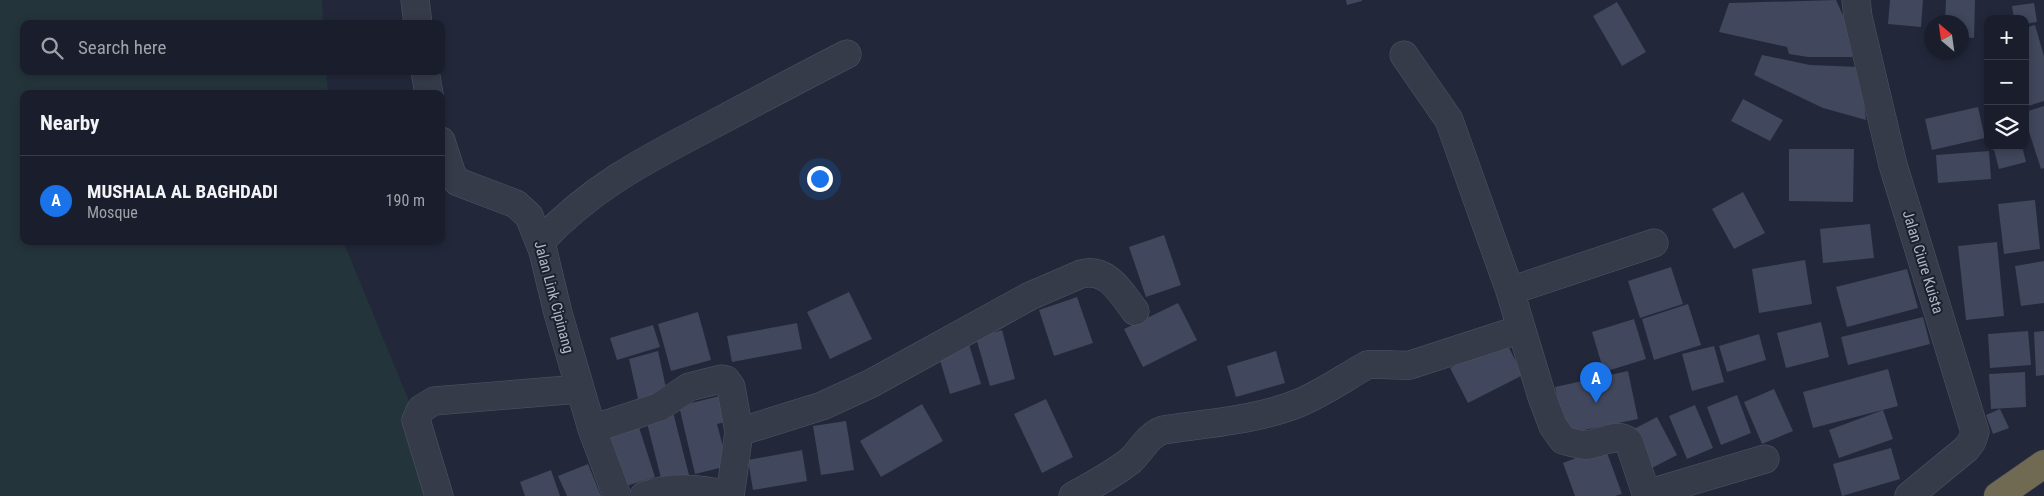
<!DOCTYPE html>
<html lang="en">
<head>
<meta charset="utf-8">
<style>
	:root { --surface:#1a1e2c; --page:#272b38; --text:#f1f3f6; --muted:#9fa2a9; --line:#383c48; --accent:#1a73e8 }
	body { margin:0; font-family:"Roboto Condensed",sans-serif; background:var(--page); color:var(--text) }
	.controls { position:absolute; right:15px; top:15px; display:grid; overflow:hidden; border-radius:10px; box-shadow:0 2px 8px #0003 }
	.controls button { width:45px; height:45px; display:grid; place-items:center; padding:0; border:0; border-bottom:1px solid var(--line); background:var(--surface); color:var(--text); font:25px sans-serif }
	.compass { position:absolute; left:1924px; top:15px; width:45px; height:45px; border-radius:50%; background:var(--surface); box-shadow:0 2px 8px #0003; rotate:331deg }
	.you { position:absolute; left:819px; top:178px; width:18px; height:18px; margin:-12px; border:4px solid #fff; border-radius:50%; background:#1a73e8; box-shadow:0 0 0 8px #1a73e833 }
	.badge { display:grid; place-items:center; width:32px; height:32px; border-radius:50%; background:var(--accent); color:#fff; font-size:16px; font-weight:700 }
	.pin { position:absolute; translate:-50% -41px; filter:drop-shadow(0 1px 2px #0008) }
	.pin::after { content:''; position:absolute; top:26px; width:18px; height:15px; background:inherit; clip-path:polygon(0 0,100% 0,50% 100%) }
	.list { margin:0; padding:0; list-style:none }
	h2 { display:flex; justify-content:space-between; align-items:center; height:65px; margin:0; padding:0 20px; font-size:21px }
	h2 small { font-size:16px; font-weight:400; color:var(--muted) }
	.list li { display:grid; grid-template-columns:32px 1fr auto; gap:15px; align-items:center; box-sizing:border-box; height:90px; padding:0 20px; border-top:1px solid var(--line) }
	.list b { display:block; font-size:19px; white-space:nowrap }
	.list p { margin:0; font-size:16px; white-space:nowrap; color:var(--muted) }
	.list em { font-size:16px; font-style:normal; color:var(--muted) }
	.icon { flex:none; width:28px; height:28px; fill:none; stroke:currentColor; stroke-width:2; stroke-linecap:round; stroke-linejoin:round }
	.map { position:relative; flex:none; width:2044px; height:496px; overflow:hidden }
	.search { position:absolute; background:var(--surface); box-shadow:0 2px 8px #0003; left:20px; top:20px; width:425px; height:55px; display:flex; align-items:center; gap:12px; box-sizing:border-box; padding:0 18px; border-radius:10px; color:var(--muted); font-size:19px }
	.panel { position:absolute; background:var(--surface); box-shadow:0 2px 8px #0003; left:20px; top:90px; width:425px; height:155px; border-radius:10px }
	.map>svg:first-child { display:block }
	.green { fill:#24343b }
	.building { fill:#41475c }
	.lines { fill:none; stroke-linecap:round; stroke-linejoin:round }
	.street-casing { stroke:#515565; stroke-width:29 }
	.highway-casing { stroke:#3e4252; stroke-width:29 }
	.street { stroke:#363b4a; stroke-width:28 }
	.highway { stroke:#706a53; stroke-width:28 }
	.labels { text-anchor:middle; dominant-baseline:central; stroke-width:4; stroke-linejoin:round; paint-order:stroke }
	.street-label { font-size:15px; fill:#b1b5c6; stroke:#1b202f }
</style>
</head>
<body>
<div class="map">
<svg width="2044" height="496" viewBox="0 0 2044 496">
	<rect width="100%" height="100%" fill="#22283a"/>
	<path class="green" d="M0,0H322L323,24H24V71H326L328,94H24V241H343L448,496H0Z"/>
	<path class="building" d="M1346,0H1362V1L1347,5Z
		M1836,0L1846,22L1852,29V57H1808L1789,54L1787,47L1719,32L1729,3Z
		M1890,0H1923L1921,27L1888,24Z
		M1946,0H1975L1974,38L1962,37V22H1945Z
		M1617,2L1646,52L1622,66L1593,16Z
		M2034,3L2037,22L2025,24V19H2014L2012,6Z
		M2035,25L2044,56V101L2025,107V28Z
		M1762,55L1810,65L1860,67L1866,120L1823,108L1754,75Z
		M1743,99L1783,120L1770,141L1731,121Z
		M2044,106V168L2041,169L2025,119V112Z
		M1978,107L1985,138L1932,150L1925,119Z
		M1993,146H2022L2026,162L1999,169Z
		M1789,149H1854L1853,202L1789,201Z
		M1989,151L1991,179L1938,183L1936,155Z
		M1743,192L1765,233L1734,249L1712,209Z
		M2035,200L2040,249L2004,254L1998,204Z
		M1870,224L1874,258L1823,263L1820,229Z
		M1164,235L1181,285L1146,297L1129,247Z
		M1997,242L2004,316L1966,320L1958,246Z
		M1805,260L1812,304L1759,313L1752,269Z
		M2044,261V303L2021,306L2015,266Z
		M1671,267L1683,304L1640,318L1628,281Z
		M1907,269L1918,308L1847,327L1836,287Z
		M849,292L872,339L830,359L807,312Z
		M1077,297L1093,343L1054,356L1039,310Z
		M1178,303L1197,340L1143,367L1124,329Z
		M1688,304L1701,345L1654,360L1642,319Z
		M698,312L711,360L671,371L658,324Z
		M1923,317L1930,344L1848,365L1841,337Z
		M1634,319L1646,359L1604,372L1592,332Z
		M1821,322L1829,357L1786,368L1777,333Z
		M797,323L802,349L732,362L727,336Z
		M653,325L660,347L617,360L610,338Z
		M1002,330L1015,379L990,386L976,338Z
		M2028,331L2031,365L1990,368L1988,334Z
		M2044,331V375L2036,376L2034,332Z
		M1759,334L1766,360L1727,372L1719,346Z
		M1505,340L1523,375L1468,403L1450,368Z
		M968,341L981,384L950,394L937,350Z
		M1714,346L1724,382L1692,391L1682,354Z
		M658,351L668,397L639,403L629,359Z
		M1276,351L1285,383L1236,397L1227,366Z
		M1888,369L1898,406L1813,428L1803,392Z
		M1628,371L1638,419L1565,434L1555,387Z
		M2025,372L2026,407L1991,409L1989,374Z
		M1774,389L1793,431L1762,444L1744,402Z
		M728,394L734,420L717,424L728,466L695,474L679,406Z
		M1737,395L1751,433L1721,445L1707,407Z
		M1046,399L1073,457L1042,473L1014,414Z
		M922,404L943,441L881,477L860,441Z
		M1695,405L1713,448L1687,459L1669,416Z
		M2000,409L2009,428L1993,434L1986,415Z
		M1883,410L1893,439L1839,458L1829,430Z
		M673,412L689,475L662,482L646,419Z
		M1657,417L1677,455L1652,468L1632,430Z
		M636,418L655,477L623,487L605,427Z
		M846,421L854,470L821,475L813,426Z
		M1605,447L1622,494L1615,496H1575L1563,463Z
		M1891,448L1900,479L1842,496L1833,464Z
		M802,450L807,481L753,490L748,460Z
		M588,464L601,496H567L558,476Z
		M551,470L560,496H525L520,482Z"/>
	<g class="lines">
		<defs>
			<path id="street" d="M415,0L418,24
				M1856,0L1858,17L1893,165L1975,432L1972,441L1966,449L1909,496
				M1404,55L1449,120L1510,291L1542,397L1553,426L1563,440C1570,442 1579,445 1587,445C1601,444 1617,431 1629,442L1647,496
				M425,71L429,94
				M441,141L452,175L458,182L516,204L529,216L543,251L558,313L592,429L617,496
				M540,242C593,186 645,160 712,125C757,101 802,77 847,54
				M1510,291L1654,243
				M592,429L659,407L689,387L721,379L726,380L731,387L739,432
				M1647,494L1765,459
				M439,496L416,420L421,409L434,401L580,389
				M644,496C672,485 701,489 730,495
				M730,496L739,432L822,406L870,384L1030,296L1081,274C1108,267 1121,293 1135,311
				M1073,496C1093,485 1112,475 1130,461C1142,450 1147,436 1163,430C1208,423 1257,420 1299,403C1323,393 1344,378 1367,365C1375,363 1398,366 1410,365L1521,329"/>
			<path id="highway" d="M1998,496L2044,464"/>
		</defs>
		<use href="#street" class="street-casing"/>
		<use href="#highway" class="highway-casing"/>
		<use href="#street" class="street"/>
		<use href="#highway" class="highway"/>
	</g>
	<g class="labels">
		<g class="street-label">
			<text transform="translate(1923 262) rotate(73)">Jalan Ciure Kuista</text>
			<text transform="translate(554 297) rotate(75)">Jalan Link Cipinang</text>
		</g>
	</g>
</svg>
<div class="controls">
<button>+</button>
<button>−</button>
<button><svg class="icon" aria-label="layers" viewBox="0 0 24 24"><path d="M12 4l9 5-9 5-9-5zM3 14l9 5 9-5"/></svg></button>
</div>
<svg class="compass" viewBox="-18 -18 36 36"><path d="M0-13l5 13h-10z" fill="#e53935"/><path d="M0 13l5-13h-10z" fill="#9fa2a9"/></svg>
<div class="you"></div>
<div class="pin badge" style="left:1596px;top:403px">A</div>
<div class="search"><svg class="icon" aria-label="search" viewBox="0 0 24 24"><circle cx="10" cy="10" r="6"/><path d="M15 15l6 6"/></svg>Search here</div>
<section class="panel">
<h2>Nearby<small></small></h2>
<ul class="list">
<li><span class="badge">A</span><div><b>MUSHALA AL BAGHDADI</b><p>Mosque</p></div><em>190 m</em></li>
</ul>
</section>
</div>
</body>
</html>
